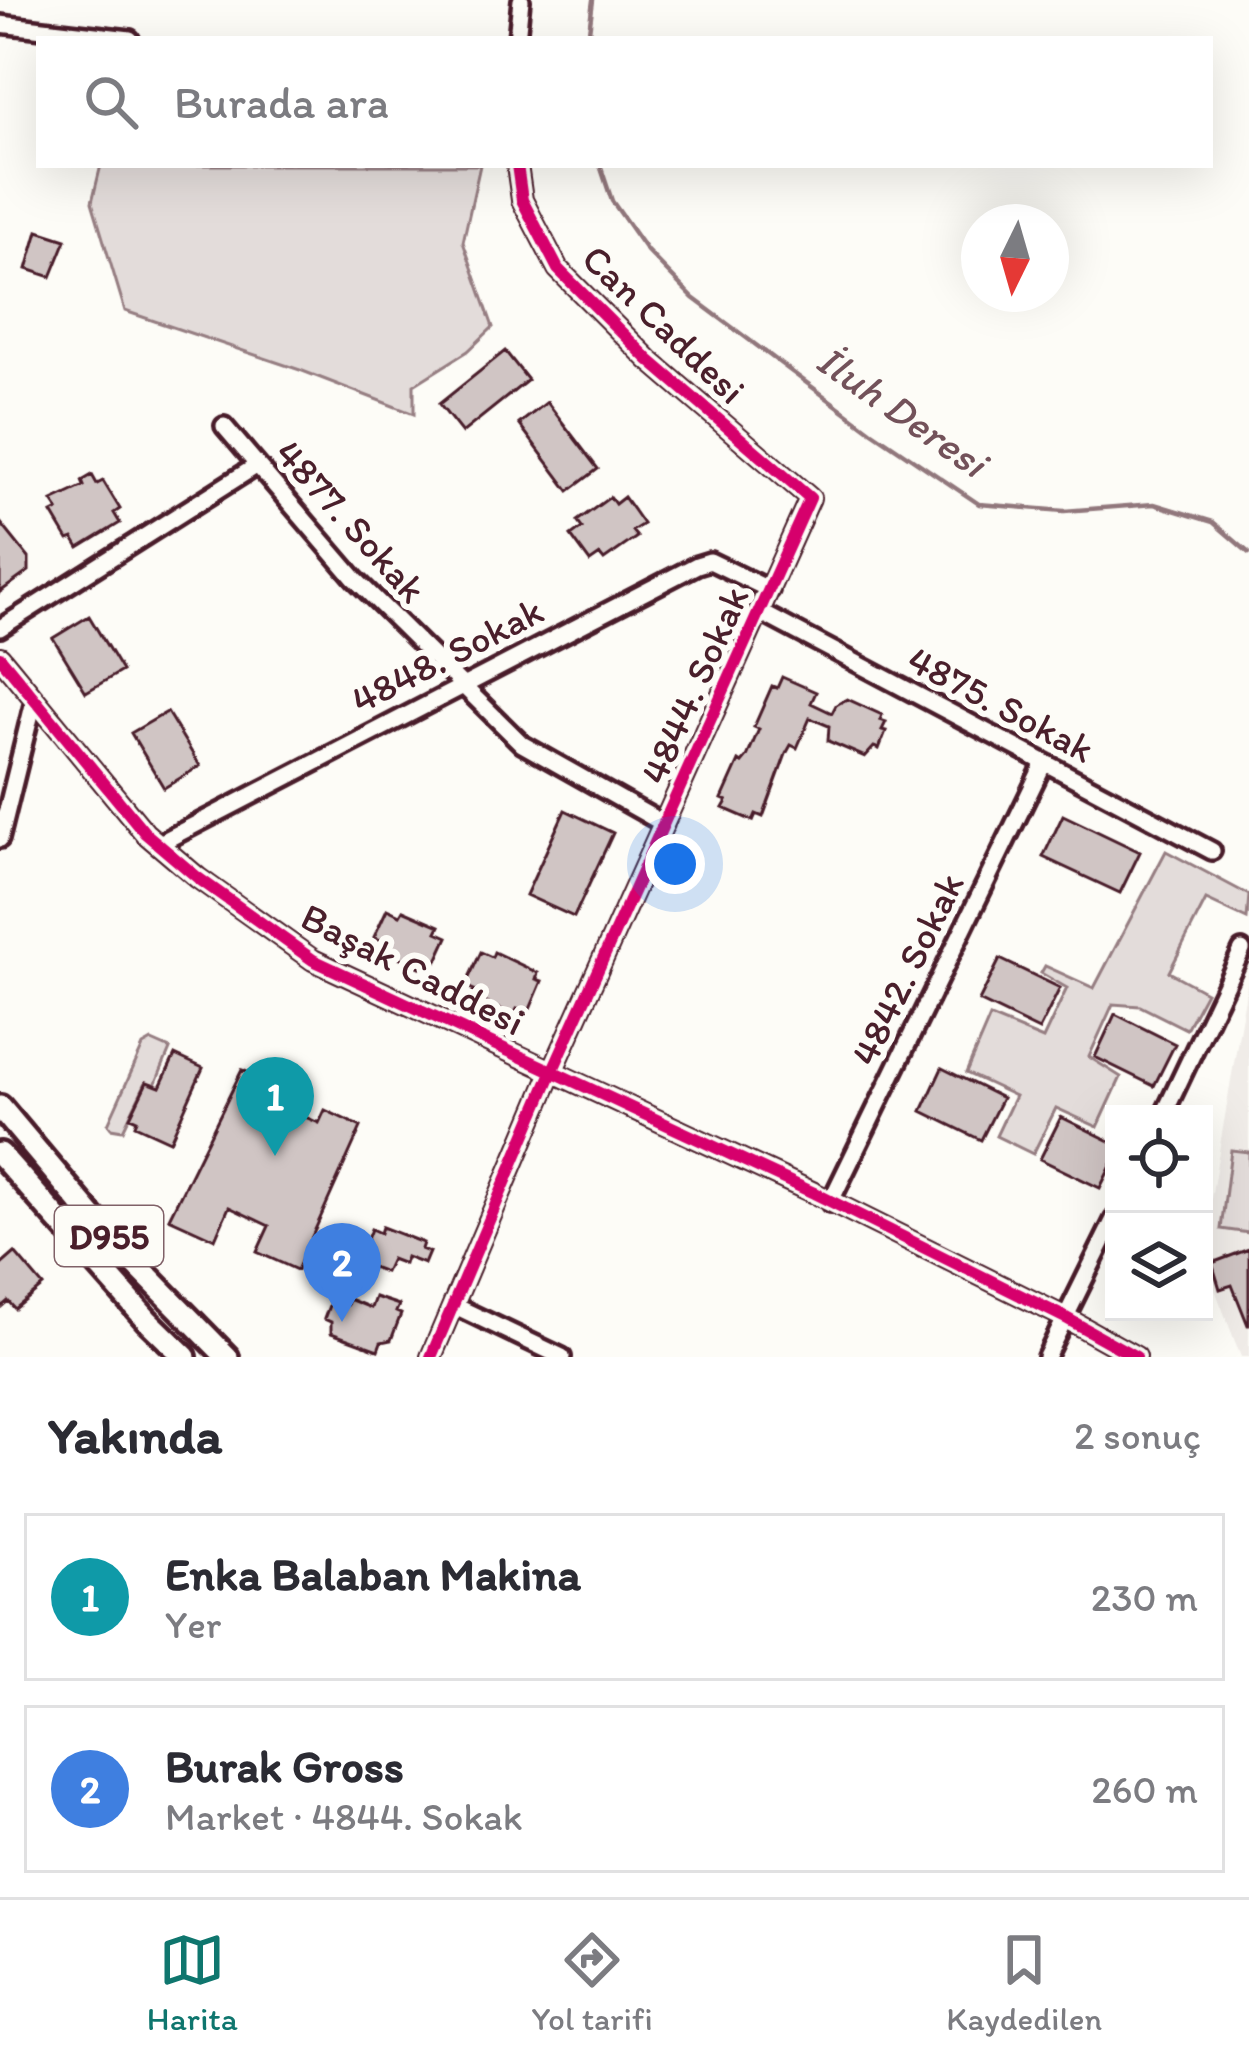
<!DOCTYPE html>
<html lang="tr">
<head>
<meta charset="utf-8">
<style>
	:root { --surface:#fff; --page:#f7f7f7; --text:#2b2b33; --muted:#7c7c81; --line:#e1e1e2; --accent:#0f766e }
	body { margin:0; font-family:Itim,sans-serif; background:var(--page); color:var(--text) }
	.controls { position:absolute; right:36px; bottom:36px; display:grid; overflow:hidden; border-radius:0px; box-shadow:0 12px 48px #0002 }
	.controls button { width:108px; height:108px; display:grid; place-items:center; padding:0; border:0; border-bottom:3px solid var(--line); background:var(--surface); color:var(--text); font:60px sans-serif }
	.compass { position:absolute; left:961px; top:204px; width:108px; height:108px; border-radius:50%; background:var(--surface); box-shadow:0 12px 48px #0002; rotate:185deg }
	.you { position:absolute; left:675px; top:864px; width:42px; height:42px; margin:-30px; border:9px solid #fff; border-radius:50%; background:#1a73e8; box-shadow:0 0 0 18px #1a73e833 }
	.badge { display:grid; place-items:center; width:78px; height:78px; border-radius:50%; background:var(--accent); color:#fff; font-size:39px; font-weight:700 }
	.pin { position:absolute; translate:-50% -99px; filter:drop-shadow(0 3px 6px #0008) }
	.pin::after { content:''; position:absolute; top:63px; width:42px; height:36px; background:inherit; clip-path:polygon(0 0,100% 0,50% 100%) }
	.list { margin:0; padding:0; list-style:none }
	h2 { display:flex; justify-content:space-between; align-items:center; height:156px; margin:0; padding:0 48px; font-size:51px }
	h2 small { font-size:39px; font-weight:400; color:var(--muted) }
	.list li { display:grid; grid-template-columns:78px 1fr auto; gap:36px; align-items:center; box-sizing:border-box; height:168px; margin:0 24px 24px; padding:0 24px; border:3px solid var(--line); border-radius:0px }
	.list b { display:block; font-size:45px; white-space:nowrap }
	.list p { margin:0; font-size:39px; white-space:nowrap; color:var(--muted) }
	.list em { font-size:39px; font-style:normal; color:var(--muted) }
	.icon { flex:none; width:66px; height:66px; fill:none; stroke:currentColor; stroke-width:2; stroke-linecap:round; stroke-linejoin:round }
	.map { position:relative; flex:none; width:1249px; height:1357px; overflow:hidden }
	.search { position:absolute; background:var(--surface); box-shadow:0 12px 48px #0002; left:36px; right:36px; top:36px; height:132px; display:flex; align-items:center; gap:30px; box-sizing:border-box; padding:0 42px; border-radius:0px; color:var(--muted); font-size:45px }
	.sheet { height:540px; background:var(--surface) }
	nav { display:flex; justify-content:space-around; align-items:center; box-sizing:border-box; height:168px; border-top:3px solid var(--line); background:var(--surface); font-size:33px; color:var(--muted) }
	nav a { display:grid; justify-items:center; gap:6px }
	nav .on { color:var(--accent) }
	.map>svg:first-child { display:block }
	.built { fill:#f0ece8 }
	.green { fill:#e3dcda; stroke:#967e82; stroke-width:3 }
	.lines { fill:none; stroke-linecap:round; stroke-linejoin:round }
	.stream { stroke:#91777b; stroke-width:4.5 }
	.building { fill:#d0c5c4; stroke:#4a1f2b; stroke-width:3 }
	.minor-casing { stroke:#4a1f2b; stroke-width:24 }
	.highway-casing { stroke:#4a1f2b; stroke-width:30 }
	.minor { stroke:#fdfcf7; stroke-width:15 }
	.highway { stroke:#fdfcf7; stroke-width:21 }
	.cycleway-casing { stroke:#fdfcf7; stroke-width:20 }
	.cycleway { stroke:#d6006c; stroke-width:12 }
	.labels { text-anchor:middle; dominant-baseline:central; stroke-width:12; stroke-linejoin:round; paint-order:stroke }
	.shield { fill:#fdfcf7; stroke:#806168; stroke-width:3 }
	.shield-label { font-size:36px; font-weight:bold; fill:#4a1f2b }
	.street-label { font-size:39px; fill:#4a1f2b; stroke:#fdfcf7 }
	.water-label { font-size:42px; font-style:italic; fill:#73525a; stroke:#fdfcf7 }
</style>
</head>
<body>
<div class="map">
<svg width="1249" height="1357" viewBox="0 0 1249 1357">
	<rect width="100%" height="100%" fill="#fdfcf7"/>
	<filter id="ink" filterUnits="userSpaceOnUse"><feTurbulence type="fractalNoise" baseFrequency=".00833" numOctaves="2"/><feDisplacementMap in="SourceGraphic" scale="24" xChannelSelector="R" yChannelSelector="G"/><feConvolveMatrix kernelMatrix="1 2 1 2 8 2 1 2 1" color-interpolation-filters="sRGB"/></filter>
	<g filter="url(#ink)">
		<path class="built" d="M1249,974V1357H1241L1204,1261V1240Z"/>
		<path class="green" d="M101,165H480L463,242L493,327L468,351L414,385V414L300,370L125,311L92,202Z
			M1166,851L1249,895L1247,919L1206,900L1169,972L1206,992L1186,1029L1140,1006L1113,1004L1089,1057L1121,1077L1098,1127L1056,1108L1033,1154L996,1136L1015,1096L966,1073L990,1017L1043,1039L1067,988L1041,973L1045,966L1094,988Z
			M152,1041L170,1049L155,1085L146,1082L123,1130L111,1128L108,1124L143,1046Z
			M1231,1150L1249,1152V1233L1221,1229Z"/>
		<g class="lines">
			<path class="stream" d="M588,39L593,0
				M600,165L612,201L647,251L693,298L871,431L979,504L1064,511L1154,504L1213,522L1249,553"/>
		</g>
		<path class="building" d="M38,231L66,240L51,277L27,269Z
			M505,351L528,380L462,433L439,404Z
			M547,402L598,469L569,491L519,424Z
			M92,475L97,484L103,481L120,509L114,513L120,523L79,548L73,538L68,540L52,513L58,510L52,501L84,486L82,481Z
			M610,497L615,504L624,497L643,524L632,531L637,537L604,560L600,555L590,562L571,536L582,528L577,521Z
			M0,522L29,558V571L0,592Z
			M89,616L122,671L86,692L53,638Z
			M782,677L816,692L811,703L832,713L836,705L847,699L882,715L880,720L886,722L882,730L886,731L879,749L874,747L865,757L828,741L829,726L810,718L797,748L791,745L786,754L763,817L756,814L753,821L723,808L727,801L722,799L739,761L742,763L747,757L759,729L754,727L772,686L777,688Z
			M167,712L200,766L164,788L131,733Z
			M565,810L613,833L574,917L526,895Z
			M1063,815L1140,852L1120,893L1043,857Z
			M387,909L400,915L403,910L440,926L437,932L448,937L435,965L423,960L420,967L379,948L383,941L374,937Z
			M481,952L492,957L494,952L538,973L536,979L542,981L528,1014L517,1009L514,1015L471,996L474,990L465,986Z
			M1000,959L1060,988L1039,1030L979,1001Z
			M1115,1014L1175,1044L1154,1086L1095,1057Z
			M175,1055L203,1068L170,1141L135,1125L137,1120L130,1117L147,1082L160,1087Z
			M942,1068L1002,1098L981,1140L922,1111Z
			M242,1070L282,1086L274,1103L319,1123L325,1110L361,1127L297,1270L257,1252L269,1226L229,1207L215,1239L169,1218Z
			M1061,1117L1114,1143V1160L1100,1188L1040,1159Z
			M382,1227L423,1243L421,1249L429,1252L424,1264L406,1257L404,1264L391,1259L385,1272L366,1265L368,1260L360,1257L371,1229L380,1233Z
			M1249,1249V1325H1248L1232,1285L1220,1289L1212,1263Z
			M15,1253L43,1286L15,1309L8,1301L0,1308V1266Z
			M375,1297L399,1305L396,1312L401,1314L391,1340L381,1342L378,1350L331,1333V1322L324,1319L331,1300L347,1305L349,1299L371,1308Z"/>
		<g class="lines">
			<defs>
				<path id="minor" d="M0,24L130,39
					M517,39L521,0
					M224,426L355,579L522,744L664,824
					M760,612L1212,851
					M0,628L256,466
					M0,657L145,833L198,878L313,960L814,1193L1066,1318L1136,1357
					M0,839L34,701
					M158,844L697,565L710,561L770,590
					M1164,1114L1242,950
					M830,1203L1043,765
					M453,1305L562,1357
					M431,1357L552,1072L810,498L649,360L558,269L522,200L517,165
					M1046,1357L1114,1219"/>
				<path id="highway" d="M0,1107L111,1239L227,1357
					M0,1154L147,1320L185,1357"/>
			</defs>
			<use href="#minor" class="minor-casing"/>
			<use href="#highway" class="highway-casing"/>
			<use href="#minor" class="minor"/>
			<use href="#highway" class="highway"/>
			<defs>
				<path id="cycleway" d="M0,657L145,833L198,878L313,960L814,1193L1066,1318L1136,1357
					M431,1357L552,1072L810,498L649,360L558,269L522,200L517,165"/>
			</defs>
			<use href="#cycleway" class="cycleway-casing"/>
			<use href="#cycleway" class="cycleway"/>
		</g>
	</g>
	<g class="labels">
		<rect class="shield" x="55" y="1206" width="108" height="60" rx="9"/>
		<g class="shield-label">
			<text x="109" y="1236">D955</text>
		</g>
		<g class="street-label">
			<text transform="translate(664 324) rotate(44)">Can Caddesi</text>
			<text transform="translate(351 521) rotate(48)">4877. Sokak</text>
			<text transform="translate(447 655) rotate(-27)">4848. Sokak</text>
			<text transform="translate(694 685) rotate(-66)">4844. Sokak</text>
			<text transform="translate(1001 704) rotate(28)">4875. Sokak</text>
			<text transform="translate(413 969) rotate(27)">Başak Caddesi</text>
			<text transform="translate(907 969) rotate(-64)">4842. Sokak</text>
		</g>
		<g class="water-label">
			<text transform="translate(902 411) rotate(35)">İluh Deresi</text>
		</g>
	</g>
</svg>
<div class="controls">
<button><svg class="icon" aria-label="locate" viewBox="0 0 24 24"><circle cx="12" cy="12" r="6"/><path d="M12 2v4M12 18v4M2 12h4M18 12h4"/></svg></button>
<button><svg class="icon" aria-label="layers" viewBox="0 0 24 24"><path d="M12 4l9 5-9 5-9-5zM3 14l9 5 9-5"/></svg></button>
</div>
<svg class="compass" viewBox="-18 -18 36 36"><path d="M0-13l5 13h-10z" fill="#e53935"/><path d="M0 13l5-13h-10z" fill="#7c7c81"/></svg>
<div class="you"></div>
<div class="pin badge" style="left:275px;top:1156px;background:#0f9aa8">1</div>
<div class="pin badge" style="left:342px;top:1322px;background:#3f7fe0">2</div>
<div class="search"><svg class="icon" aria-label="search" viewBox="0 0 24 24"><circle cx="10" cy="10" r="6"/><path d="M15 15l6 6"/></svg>Burada ara</div>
</div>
<section class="sheet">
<h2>Yakında<small>2 sonuç</small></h2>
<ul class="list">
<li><span class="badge" style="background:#0f9aa8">1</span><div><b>Enka Balaban Makina</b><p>Yer</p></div><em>230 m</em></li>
<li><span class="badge" style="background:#3f7fe0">2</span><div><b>Burak Gross</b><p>Market · 4844. Sokak</p></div><em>260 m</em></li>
</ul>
</section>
<nav>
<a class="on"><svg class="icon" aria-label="map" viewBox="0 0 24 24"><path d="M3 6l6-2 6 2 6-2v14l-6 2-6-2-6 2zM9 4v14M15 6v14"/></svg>Harita</a>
<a><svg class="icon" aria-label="directions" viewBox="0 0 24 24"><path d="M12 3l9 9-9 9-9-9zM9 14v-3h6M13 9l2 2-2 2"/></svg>Yol tarifi</a>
<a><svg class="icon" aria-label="saved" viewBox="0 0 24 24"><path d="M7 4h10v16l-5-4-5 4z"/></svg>Kaydedilen</a>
</nav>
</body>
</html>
